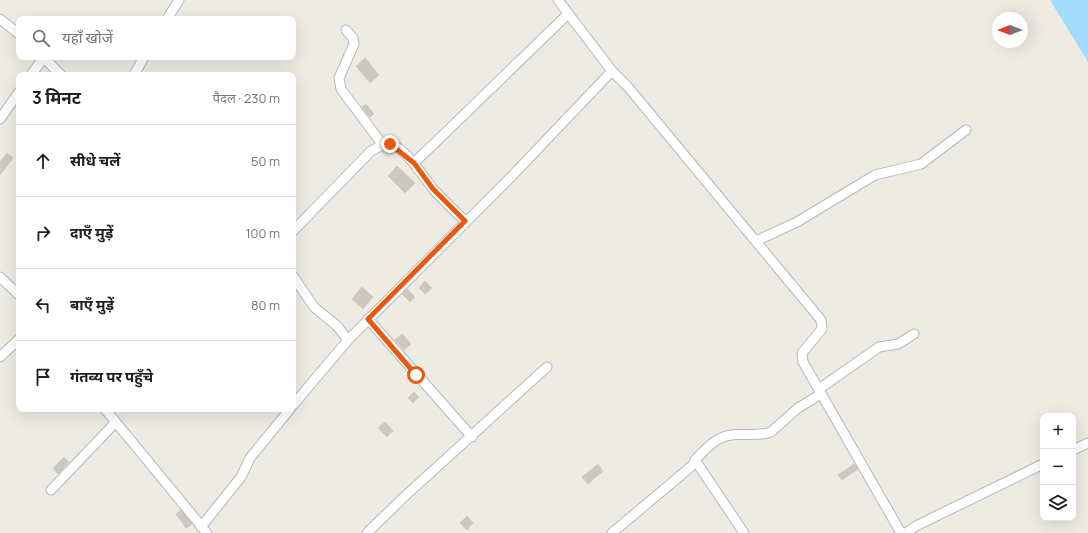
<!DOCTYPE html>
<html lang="hi">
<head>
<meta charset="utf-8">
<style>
	:root { --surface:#fff; --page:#f6f6f6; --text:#202124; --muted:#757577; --line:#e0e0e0 }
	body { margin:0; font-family:Manrope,"Noto Sans Devanagari",sans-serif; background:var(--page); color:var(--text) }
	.controls { position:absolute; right:12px; bottom:12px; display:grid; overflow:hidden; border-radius:8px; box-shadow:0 4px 16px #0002 }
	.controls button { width:36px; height:36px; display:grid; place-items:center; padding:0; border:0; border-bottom:1px solid var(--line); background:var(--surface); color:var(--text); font:20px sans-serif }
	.compass { position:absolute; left:992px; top:12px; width:36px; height:36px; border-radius:50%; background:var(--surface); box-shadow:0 4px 16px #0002; rotate:270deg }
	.stop { position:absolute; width:12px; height:12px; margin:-9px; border:3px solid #ea580c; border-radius:50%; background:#fff }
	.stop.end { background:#ea580c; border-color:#fff; box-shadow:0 1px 4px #0008 }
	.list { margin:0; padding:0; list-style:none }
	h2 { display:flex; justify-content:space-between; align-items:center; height:52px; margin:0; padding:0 16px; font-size:17px }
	h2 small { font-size:13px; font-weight:400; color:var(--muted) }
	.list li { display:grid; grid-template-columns:26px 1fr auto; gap:12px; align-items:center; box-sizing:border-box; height:72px; padding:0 16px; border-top:1px solid var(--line) }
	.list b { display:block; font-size:15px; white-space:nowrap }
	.list em { font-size:13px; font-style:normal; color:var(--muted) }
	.icon { flex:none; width:22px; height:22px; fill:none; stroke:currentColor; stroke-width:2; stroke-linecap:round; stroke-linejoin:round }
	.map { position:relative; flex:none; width:1088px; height:533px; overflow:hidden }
	.search { position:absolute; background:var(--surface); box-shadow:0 4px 16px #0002; left:16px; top:16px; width:280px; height:44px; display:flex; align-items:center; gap:10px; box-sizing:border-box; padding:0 14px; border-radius:8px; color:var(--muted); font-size:15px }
	.panel { position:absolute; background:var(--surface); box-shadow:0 4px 16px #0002; left:16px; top:72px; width:280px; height:340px; border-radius:8px }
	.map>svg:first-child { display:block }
	.water { fill:#a1dbff }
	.building { fill:#cbc7c1; stroke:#d3ccc0 }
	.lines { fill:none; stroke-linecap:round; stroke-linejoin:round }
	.minor-casing { stroke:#b5b9bd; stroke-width:11 }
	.minor { stroke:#fff; stroke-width:9 }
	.route { stroke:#ea580c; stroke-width:5 }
</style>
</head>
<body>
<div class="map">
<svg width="1088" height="533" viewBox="0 0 1088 533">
	<rect width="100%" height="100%" fill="#eeebe2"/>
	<path class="water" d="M1050,0H1088V62Z"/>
	<path class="building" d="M365,58L379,75L370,83L356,66Z
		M366,104L374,114L370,117L362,107Z
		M7,153L13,158L0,175V162Z
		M397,166L415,183L405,193L388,176Z
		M425,281L432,288L425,294L419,288Z
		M362,287L373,297L363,309L352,299Z
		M407,289L415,297L410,302L402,294Z
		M402,334L411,344L404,350L395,340Z
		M414,392L419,397L413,403L408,398Z
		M385,422L393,431L387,437L378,428Z
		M64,457L69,462L58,474L53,468Z
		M598,464L603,471L588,484L582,477Z
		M854,464L858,469L842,480L838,475Z
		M181,510L192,524L186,528L176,514Z
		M467,516L473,523L467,530L460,523Z"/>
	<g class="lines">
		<defs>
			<path id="minor" d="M558,0L612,71L628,87L821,320L822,329L802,353L803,362L901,533
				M0,19L19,34
				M167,19L179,0
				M346,30L353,38L354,44L339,78L341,89L382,144
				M43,57L61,75
				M31,75L44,57
				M134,75L144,57
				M0,119L19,92
				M414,163L568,14
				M293,231L371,151L386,143C405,145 423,177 434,190C444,201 455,211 465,221
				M756,241L797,222L875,175L921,164L966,130
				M293,276L314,307L337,326L348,340
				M0,277L19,295
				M368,319L472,437
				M0,357L19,339
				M819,389L879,347L898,344L914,334
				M293,405L348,340L511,177L612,71
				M105,409L207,533
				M1073,450L1088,443
				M51,490L115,423
				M201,527L241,477L250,458L290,409
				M367,533L404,497L547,367
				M612,533L693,465L695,460
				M744,533L695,460C702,453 710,443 719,439C735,430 755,438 771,432L798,408L821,394
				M906,533L916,526L1043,464"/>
		</defs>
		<use href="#minor" class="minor-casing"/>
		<use href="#minor" class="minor"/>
	</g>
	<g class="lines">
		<path class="route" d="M390,144L414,163L433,189L465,221L368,319L416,375"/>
	</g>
</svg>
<div class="controls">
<button>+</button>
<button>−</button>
<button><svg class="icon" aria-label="layers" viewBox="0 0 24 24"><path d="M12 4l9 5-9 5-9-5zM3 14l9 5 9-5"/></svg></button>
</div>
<svg class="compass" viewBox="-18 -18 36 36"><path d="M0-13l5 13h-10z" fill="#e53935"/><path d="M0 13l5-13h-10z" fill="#757577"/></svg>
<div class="stop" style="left:416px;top:375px"></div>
<div class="stop end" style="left:390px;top:144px"></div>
<div class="search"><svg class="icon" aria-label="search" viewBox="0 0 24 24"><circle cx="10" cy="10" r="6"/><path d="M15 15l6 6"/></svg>यहाँ खोजें</div>
<section class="panel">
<h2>3 मिनट<small>पैदल · 230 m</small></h2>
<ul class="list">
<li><svg class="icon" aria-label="ahead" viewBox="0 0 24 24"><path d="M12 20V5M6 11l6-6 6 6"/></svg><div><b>सीधे चलें</b></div><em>50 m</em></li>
<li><svg class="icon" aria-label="right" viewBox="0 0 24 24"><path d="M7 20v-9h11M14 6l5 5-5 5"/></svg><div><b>दाएँ मुड़ें</b></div><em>100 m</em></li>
<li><svg class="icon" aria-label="left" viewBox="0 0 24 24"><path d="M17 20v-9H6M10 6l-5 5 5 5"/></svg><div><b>बाएँ मुड़ें</b></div><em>80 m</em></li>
<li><svg class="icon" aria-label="arrive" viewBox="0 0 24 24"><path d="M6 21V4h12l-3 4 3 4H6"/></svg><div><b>गंतव्य पर पहुँचे</b></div></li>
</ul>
</section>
</div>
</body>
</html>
